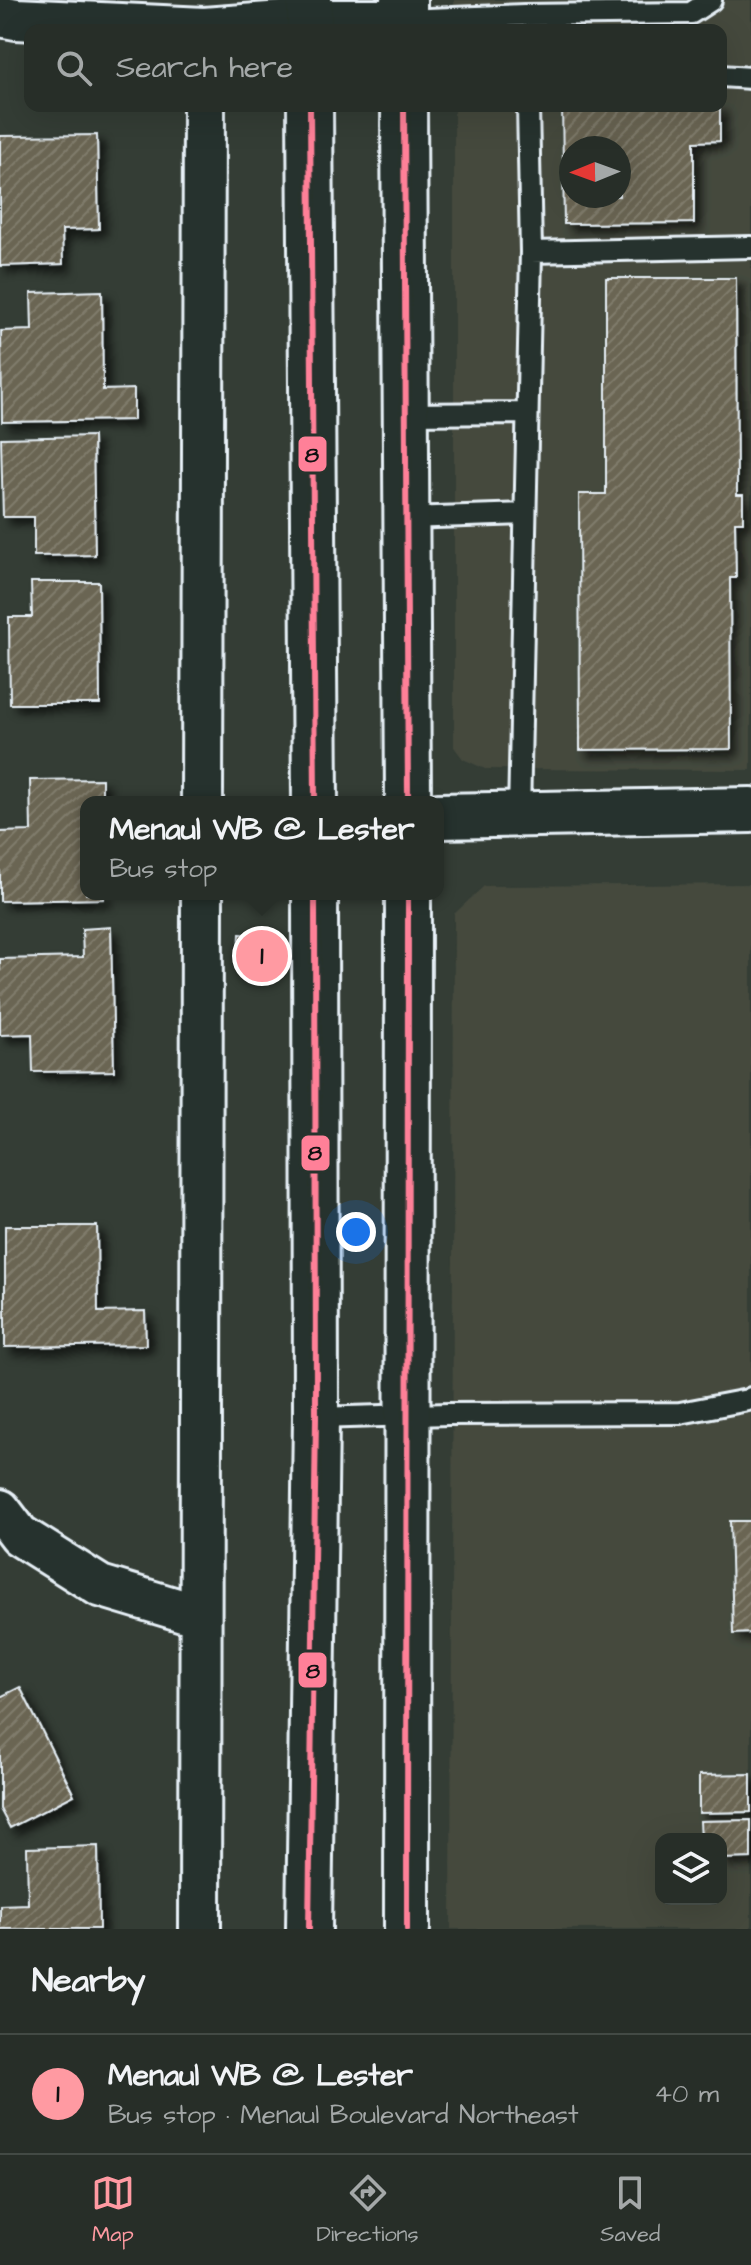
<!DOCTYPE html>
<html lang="en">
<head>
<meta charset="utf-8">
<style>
	:root { --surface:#272e28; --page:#333a34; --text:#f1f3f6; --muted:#a4a8a8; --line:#434a45; --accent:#ff9aa2 }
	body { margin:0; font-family:"Architects Daughter",sans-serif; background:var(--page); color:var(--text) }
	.controls { position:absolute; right:24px; bottom:24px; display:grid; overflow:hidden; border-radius:16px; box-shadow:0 8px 32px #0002 }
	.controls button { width:72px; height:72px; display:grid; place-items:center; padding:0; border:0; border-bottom:2px solid var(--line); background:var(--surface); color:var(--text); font:40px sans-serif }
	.compass { position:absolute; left:559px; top:136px; width:72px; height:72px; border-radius:50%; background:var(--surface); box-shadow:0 8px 32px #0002; rotate:269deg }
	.you { position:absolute; left:356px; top:1232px; width:28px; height:28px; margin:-20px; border:6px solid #fff; border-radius:50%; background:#1a73e8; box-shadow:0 0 0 12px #1a73e833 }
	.badge { display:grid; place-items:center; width:52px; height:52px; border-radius:50%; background:var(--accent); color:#111; font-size:26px; font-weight:700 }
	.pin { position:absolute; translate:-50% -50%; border:4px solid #fff; box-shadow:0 2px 8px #0006 }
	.popup { position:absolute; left:80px; top:796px; width:364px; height:104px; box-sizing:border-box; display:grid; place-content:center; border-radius:16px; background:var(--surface); filter:drop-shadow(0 2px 6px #0005); font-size:26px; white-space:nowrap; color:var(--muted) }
	.popup b { font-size:30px; color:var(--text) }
	.popup::after { content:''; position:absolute; left:50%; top:100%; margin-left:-16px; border:16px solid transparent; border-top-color:var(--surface) }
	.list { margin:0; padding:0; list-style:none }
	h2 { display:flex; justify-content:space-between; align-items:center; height:104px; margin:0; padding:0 32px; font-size:34px }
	h2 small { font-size:26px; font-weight:400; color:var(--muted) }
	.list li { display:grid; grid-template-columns:52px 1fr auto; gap:24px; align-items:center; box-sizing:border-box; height:120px; padding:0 32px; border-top:2px solid var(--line) }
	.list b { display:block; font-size:30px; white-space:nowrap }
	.list p { margin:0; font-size:26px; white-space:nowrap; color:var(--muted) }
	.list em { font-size:26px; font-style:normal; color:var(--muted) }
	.icon { flex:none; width:44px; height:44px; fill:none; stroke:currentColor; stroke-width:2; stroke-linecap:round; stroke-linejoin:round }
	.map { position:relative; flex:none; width:751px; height:1929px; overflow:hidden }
	.search { position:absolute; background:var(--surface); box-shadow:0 8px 32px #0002; left:24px; right:24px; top:24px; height:88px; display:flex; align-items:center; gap:20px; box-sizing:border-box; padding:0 28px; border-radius:16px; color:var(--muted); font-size:30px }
	.sheet { height:224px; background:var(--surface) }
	nav { display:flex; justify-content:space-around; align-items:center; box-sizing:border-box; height:112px; border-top:2px solid var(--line); background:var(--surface); font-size:22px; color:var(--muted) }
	nav a { display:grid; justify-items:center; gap:4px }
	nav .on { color:var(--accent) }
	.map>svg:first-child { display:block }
	.built { fill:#44493e; fill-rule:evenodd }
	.building { fill:url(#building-hatch); stroke:#e8f1f8; stroke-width:2; fill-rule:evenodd; filter:url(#shadow) }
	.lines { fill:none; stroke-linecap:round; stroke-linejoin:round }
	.service-casing { stroke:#e8f1f8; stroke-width:26 }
	.minor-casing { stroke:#e8f1f8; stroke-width:46 }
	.tertiary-casing { stroke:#e8f1f8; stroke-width:50 }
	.secondary-casing { stroke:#e8f1f8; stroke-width:50 }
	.service { stroke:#26332d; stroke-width:20 }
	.minor { stroke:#26332d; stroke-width:40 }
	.tertiary { stroke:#26332d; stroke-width:44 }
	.secondary { stroke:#26332d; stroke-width:44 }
	.bus-1-casing { stroke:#26332d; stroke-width:12 }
	.bus-1 { stroke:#ff8098; stroke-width:6 }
	.line-badge { stroke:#26332d; stroke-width:3 }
	.pale-badge-label { font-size:22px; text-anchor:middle; font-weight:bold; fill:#111 }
</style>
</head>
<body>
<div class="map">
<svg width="751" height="1929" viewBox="0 0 751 1929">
	<defs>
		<pattern id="building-hatch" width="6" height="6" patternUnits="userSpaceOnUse" patternTransform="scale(2)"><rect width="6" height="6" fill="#6b6553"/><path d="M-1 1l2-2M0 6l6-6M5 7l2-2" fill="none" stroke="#807c6c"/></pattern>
		<filter id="shadow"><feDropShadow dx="7" dy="7" stdDeviation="4" flood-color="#0009"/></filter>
	</defs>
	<rect width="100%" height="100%" fill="#343d35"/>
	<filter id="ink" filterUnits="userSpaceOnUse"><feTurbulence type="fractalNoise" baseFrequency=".0125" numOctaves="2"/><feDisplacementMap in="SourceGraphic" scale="16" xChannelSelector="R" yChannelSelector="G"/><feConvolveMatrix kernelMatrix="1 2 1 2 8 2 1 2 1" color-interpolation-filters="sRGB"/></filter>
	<g filter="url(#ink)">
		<path class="built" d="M454,0H751V770L485,769L463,759L454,747V106H721V30H454ZM571,148H619V196H571Z
			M751,884V1929H451L454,914L484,886ZM661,1839H721V1899H661Z"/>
		<path class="building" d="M562,106H720V141L694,142V223L564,224ZM571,148H619V196H571Z
			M97,135L99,229L62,230L63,264L0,266V136Z
			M606,278H736L737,495H743V522H735L736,578H730L731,749L580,750L579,494H606Z
			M102,291L103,390L134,389V420L2,422L1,331L32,330L31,293Z
			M93,436L95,555L34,556V517H3L1,438Z
			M31,582H99L100,704H10L9,617H32Z
			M102,779V802H86V894H104V899L0,901V832L31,831L30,780Z
			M111,927L114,1071L33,1072L32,1034L0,1035V959L83,957L82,929Z
			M240,934L254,935L251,971L238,970Z
			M5,1226H97L98,1312L145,1311L146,1345L5,1347Z
			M730,1521H751V1633L733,1634Z
			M20,1687L74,1795L10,1828L0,1809V1697Z
			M751,1774V1812L699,1813V1775Z
			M751,1820V1858L721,1859V1839H701L700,1821Z
			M98,1846L99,1929H0V1905L28,1904L27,1848Z"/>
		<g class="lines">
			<defs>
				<path id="service" d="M404,20L524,15L691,13L711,0
					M721,76L751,78
					M528,106L531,252
					M407,414L527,413
					M406,518L525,514
					M519,814L531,252L751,247
					M316,1418L448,1414L680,1413L748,1400L751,1398"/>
				<path id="minor" d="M0,16L16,19L204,28L309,20H404
					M202,802L204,106
					M0,1510L19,1535L100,1586L200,1616
					M200,1929L202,894"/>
				<path id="tertiary" d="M438,816L751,810"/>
				<path id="secondary" d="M309,0L310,30
					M404,30V0
					M310,106L315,802
					M404,106L408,802
					M309,1929L316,1418L315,894
					M407,1929L408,894"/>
			</defs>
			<use href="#service" class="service-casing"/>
			<use href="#minor" class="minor-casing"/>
			<use href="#tertiary" class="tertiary-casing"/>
			<use href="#secondary" class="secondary-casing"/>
			<use href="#service" class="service"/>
			<use href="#minor" class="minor"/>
			<use href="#tertiary" class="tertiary"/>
			<use href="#secondary" class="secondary"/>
			<defs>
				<path id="bus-1" d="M310,106L315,802
					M404,106L408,802
					M309,1929L316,1418L315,894
					M407,1929L408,894"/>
			</defs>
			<use href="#bus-1" class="bus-1-casing"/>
			<use href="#bus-1" class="bus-1"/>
		</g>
	</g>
	<g class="line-badge">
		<rect x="297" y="435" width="31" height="38" rx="8" fill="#ff8098"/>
		<rect x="300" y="1134" width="31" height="38" rx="8" fill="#ff8098"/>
		<rect x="297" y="1651" width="31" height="38" rx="8" fill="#ff8098"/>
	</g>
	<g class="pale-badge-label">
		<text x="312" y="462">8</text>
		<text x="315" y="1160">8</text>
		<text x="313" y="1678">8</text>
	</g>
</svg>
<div class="controls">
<button><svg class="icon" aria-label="layers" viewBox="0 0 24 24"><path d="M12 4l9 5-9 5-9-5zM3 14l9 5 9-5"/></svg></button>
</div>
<svg class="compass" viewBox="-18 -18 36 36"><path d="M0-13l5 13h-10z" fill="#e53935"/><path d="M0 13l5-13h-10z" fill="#a4a8a8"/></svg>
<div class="you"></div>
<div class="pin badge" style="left:262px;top:956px">1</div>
<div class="popup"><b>Menaul WB @ Lester</b>Bus stop</div>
<div class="search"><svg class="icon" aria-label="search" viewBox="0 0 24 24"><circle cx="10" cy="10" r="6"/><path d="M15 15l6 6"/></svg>Search here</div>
</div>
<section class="sheet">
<h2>Nearby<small></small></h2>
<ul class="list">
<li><span class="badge">1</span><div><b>Menaul WB @ Lester</b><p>Bus stop · Menaul Boulevard Northeast</p></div><em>40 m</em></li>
</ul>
</section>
<nav>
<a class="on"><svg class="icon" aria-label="map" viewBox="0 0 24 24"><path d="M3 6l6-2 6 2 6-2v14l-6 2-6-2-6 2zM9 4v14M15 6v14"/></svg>Map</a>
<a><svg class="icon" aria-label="directions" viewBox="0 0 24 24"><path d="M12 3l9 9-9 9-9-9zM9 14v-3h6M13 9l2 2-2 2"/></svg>Directions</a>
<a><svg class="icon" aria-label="saved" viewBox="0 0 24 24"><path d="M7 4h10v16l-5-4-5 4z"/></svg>Saved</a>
</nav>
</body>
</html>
